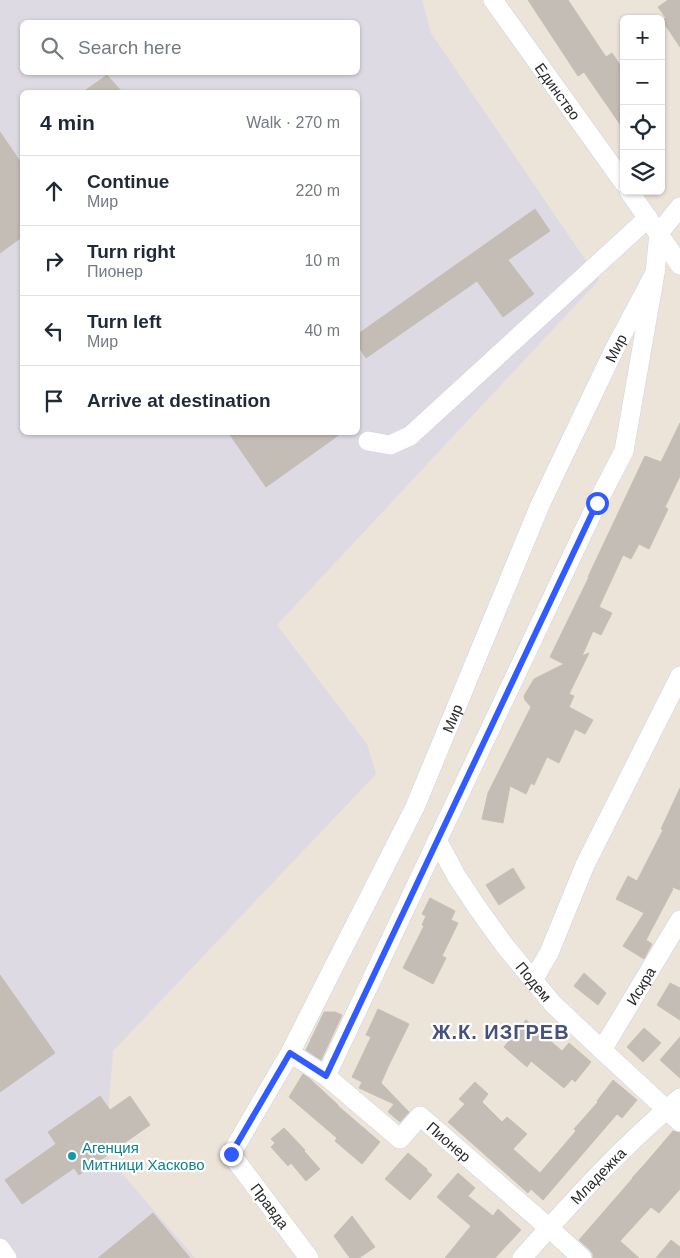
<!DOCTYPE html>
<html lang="en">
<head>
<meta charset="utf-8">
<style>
	:root { --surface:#fff; --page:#f2f2f3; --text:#1f2937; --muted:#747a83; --line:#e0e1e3 }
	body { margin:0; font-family:Arial,sans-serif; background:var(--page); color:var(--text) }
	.controls { position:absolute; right:15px; top:15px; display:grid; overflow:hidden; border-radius:8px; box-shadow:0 1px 4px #0004 }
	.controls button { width:45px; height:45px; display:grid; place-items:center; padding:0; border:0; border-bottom:1px solid var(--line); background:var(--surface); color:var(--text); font:25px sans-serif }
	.stop { position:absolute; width:15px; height:15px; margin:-11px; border:4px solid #325bff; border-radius:50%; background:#fff }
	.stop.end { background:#325bff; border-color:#fff; box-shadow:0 1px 5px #0008 }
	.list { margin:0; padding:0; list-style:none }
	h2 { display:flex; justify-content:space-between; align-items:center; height:65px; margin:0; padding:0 20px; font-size:21px }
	h2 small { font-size:16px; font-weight:400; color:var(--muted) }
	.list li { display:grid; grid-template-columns:32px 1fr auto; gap:15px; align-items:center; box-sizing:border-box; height:70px; padding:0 20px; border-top:1px solid var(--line) }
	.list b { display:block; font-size:19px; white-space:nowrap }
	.list p { margin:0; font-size:16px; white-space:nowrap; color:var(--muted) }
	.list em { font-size:16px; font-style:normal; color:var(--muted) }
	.icon { flex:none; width:28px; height:28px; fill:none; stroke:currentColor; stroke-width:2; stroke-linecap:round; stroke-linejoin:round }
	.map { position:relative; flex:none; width:680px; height:1258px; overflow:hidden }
	.search { position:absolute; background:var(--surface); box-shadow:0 1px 4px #0004; left:20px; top:20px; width:340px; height:55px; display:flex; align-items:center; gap:12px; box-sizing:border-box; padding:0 18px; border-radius:8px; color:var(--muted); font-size:19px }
	.panel { position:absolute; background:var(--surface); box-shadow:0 1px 4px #0004; left:20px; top:90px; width:340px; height:345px; border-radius:8px }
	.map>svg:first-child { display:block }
	.industrial { fill:#dddae3; fill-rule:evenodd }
	.building { fill:#c3bdb6; stroke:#c7bfb3 }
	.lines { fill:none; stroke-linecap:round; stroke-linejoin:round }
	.minor-casing { stroke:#ced2e2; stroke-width:20 }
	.minor { stroke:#fff; stroke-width:19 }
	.route { stroke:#325bff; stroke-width:6 }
	.culture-dot { fill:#0f9aa8; stroke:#fff; stroke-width:2 }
	.labels { text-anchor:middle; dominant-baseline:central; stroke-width:4.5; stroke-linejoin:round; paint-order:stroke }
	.street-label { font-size:15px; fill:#282828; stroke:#fff }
	.culture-label { font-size:15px; fill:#0d838f; stroke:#fff; text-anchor:start }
	.district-label { font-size:20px; font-weight:bold; letter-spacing:1px; fill:#47517a; stroke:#fff }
</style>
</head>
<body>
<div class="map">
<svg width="680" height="1258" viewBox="0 0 680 1258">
	<rect width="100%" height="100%" fill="#ece3d9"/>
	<path class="industrial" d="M0,0H422L431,33L599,280L277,625L367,744L376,774L113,1051L105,1154L195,1258H0ZM22,22H358V72H22ZM22,92H358V432H22Z"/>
	<path class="building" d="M528,0H568L606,57L612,53L624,71V130L584,72L578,76Z
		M668,0H680V47L662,20L666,18L658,7Z
		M107,75L122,92H83Z
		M0,132L22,164V237L0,253Z
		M535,209L550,231L508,260L534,294L503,317L477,281L366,358L358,346V334Z
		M680,423V476L665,507L668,509L649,549L639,544L631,559L623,555L599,607L612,613L601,635L593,631L582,656L589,653L569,694L574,696L569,707L593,720L585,734L575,729L559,763L547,757L534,785L531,783L526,794L510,786L503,823L482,819L488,793L531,707L525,700L524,696L534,679L564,664L550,657L589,577H588L645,456L661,462Z
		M228,432H343L266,487Z
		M680,788V890L672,887V889H673L646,940L652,944L644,959L623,946L644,913L616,899L628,876L637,881L663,830L661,829Z
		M513,868L525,888L499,905L486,885Z
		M430,898L455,911L451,920L458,923L442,956L446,958L433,984L403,968L424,926L422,925L426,916L422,914Z
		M584,973L606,993L598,1005L574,986Z
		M0,975L55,1053L0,1092Z
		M670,983L680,988V1020L657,1005Z
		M378,1009L409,1024L388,1067L381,1083L409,1112L400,1122L388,1112L394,1104L359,1088L362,1082L352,1077L371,1037L366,1035Z
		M324,1012H335L342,1015L321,1060L306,1050Z
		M526,1020L562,1051L569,1043L591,1062L575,1082L572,1079L564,1088L531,1061L527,1067L504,1047Z
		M644,1028L661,1043L643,1062L627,1047Z
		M680,1037V1078L660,1060Z
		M303,1074L310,1079L338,1105V1106L380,1142L362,1164L335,1141L337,1138L289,1097Z
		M613,1080L637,1100L622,1118L617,1114L543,1200L531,1189L528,1193L448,1122L465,1104L459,1099L475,1082L488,1094L482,1102L502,1122L507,1117L527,1134L513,1149L540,1173L576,1131L574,1129L598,1102L597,1101Z
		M100,1096L110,1110L130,1096L150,1125L79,1175L74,1168L22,1204L5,1180L56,1144L48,1132Z
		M284,1128L305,1150L304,1151L320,1169L306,1181L291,1163L288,1166L271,1147L275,1143L271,1139Z
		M673,1131L680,1133V1189L659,1213L651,1207L620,1241L639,1258H593V1254L590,1250L579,1240L633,1178H632L644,1165Z
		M408,1153L427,1169V1171L432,1175L410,1200L385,1179Z
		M458,1173L475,1188L468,1196L493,1216L498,1209L521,1230L495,1258H445L471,1226L437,1197Z
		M153,1213L190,1258H98Z
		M352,1216L375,1247L359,1258H350L334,1236Z
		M671,1240L680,1247V1258H656Z"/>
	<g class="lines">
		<defs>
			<g id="minor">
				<path id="s1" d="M493,0L624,183"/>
				<path d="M629,191L680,265"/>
				<path d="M659,233L680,207"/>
				<path d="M368,441L390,445L410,436L648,218"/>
				<path id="s2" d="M437,840L457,877L479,910L505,946L533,980L553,1004L602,1050L680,1122"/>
				<path d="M533,980L549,953L585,865L680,676"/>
				<path id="s3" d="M602,1050L680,920"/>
				<path id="s4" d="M290,1053L326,1076L400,1139L420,1116L549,1228L582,1258"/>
				<path d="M326,1076L597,503L624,451L655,273L659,233"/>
				<path d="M0,1248L7,1258"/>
				<path id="s5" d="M309,1258L231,1154L290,1053L415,807L540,505L613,352L655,273"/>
				<path id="s6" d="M522,1258C572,1202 622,1146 680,1098"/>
			</g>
		</defs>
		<use href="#minor" class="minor-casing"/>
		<use href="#minor" class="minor"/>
	</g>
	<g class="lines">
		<path class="route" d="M231,1154L290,1053L326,1076L597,503"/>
	</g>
	<circle class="culture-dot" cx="72" cy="1156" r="5"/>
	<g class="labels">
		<g class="street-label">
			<text stroke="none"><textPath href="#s1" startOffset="112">Единство</textPath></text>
			<text stroke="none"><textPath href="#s5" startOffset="1024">Мир</textPath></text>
			<text stroke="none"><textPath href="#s5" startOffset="619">Мир</textPath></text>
			<text stroke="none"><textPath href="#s2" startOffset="172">Подем</textPath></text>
			<text stroke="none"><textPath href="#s3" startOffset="75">Искра</textPath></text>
			<text stroke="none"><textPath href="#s4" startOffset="209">Пионер</textPath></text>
			<text stroke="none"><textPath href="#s6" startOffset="112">Младежка</textPath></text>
			<text transform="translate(270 1206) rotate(53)">Правда</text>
		</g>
		<g class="culture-label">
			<text x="82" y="1147">Агенция<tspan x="82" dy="17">Митници Хасково</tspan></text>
		</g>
		<g class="district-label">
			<text x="501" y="1032">Ж.К. ИЗГРЕВ</text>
		</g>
	</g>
</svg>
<div class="controls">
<button>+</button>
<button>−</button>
<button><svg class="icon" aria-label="locate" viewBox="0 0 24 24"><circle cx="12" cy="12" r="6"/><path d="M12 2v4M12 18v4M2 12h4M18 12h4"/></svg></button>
<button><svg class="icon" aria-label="layers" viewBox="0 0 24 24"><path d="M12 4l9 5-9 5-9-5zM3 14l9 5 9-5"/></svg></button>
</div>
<div class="stop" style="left:597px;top:503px"></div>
<div class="stop end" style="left:231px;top:1154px"></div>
<div class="search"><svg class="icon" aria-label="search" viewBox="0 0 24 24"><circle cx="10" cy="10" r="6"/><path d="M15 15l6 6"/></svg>Search here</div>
<section class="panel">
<h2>4 min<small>Walk · 270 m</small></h2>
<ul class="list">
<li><svg class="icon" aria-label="ahead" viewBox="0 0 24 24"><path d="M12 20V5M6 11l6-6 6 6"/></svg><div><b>Continue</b><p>Мир</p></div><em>220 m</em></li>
<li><svg class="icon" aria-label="right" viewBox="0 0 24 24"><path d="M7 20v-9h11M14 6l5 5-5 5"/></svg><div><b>Turn right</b><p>Пионер</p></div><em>10 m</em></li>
<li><svg class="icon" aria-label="left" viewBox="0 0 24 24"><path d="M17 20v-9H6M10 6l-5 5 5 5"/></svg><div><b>Turn left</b><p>Мир</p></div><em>40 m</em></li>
<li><svg class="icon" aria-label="arrive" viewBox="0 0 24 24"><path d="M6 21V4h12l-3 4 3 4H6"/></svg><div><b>Arrive at destination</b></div></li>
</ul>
</section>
</div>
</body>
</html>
